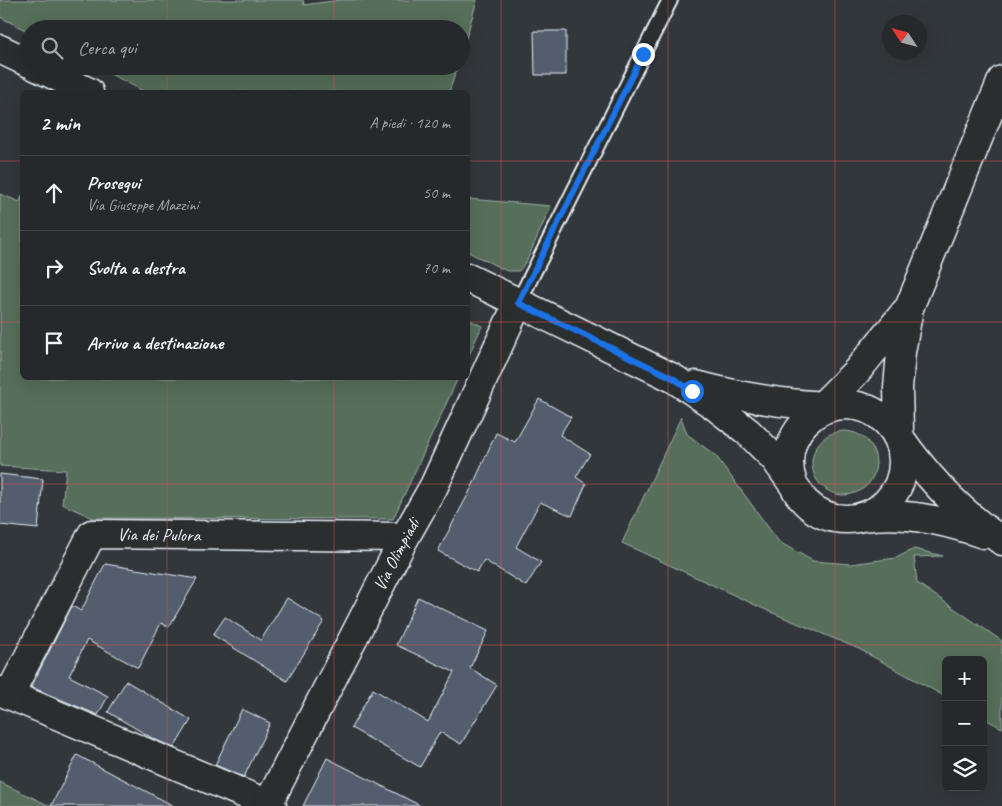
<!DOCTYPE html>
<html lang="it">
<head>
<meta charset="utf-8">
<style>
	:root { --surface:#26292c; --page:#323538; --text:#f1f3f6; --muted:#a4a6a9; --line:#424548 }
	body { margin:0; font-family:Caveat,sans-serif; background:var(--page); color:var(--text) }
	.controls { position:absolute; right:15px; bottom:15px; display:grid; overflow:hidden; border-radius:8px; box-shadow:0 5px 20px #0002 }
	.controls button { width:45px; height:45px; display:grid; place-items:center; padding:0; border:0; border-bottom:1px solid var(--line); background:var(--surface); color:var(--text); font:25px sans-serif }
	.compass { position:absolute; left:882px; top:15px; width:45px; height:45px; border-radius:50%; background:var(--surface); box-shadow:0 5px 20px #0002; rotate:306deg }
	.stop { position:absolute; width:15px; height:15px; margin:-11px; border:4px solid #1a73e8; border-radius:50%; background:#fff }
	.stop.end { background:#1a73e8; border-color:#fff; box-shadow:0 1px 5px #0008 }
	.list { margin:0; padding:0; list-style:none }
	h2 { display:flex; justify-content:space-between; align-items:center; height:65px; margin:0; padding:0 20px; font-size:21px }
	h2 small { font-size:16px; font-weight:400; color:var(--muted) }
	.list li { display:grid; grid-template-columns:32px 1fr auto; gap:15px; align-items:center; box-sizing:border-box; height:75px; padding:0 20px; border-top:1px solid var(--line) }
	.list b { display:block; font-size:19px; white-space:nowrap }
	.list p { margin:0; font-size:16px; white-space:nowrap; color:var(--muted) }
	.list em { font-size:16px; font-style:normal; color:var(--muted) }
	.icon { flex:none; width:28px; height:28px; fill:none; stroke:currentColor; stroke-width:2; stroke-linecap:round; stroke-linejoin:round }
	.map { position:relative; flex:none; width:1002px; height:806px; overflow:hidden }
	.search { position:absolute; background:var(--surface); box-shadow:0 5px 20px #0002; left:20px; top:20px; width:450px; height:55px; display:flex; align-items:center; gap:12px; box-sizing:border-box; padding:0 18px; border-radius:28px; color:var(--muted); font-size:19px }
	.panel { position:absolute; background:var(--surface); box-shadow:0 5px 20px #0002; left:20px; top:90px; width:450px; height:290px; border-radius:8px }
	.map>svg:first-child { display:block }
	.green { fill:#566e5a; stroke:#9fb0a9 }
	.building { fill:#525d6d; stroke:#e8f1f8 }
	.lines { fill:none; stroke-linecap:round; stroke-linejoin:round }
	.service-casing { stroke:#e8f1f8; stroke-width:18 }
	.minor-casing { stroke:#e8f1f8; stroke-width:31 }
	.tertiary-casing { stroke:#e8f1f8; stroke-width:31 }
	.service { stroke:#2a2d2e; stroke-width:14 }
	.minor { stroke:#2a2d2e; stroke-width:28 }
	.tertiary { stroke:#2a2d2e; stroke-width:28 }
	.route { stroke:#1a73e8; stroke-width:6 }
	.grid { fill:none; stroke:#da5052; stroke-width:1; stroke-opacity:0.55 }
	.labels { text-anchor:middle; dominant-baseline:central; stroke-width:4.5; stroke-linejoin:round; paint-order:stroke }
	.street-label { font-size:18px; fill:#e8f1f8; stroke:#2a2d2e }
</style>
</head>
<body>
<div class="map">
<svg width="1002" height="806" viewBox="0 0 1002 806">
	<rect width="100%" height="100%" fill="#32373b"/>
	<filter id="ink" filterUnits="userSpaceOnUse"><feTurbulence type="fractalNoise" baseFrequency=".02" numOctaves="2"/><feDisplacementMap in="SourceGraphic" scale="10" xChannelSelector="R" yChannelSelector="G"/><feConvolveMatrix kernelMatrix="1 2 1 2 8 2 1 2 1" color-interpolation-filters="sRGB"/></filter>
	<g filter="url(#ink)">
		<path class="green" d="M0,0H303L304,5L340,0H477L461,56V29H29V32L0,17Z
			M95,66H458L449,92H145Z
			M0,194L20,202L22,195V378H458L393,519L93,518L62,504L66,470L0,466Z
			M468,199L551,206L527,260L519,271H507L468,252Z
			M468,319L482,326L468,357Z
			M681,417L687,434L716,456L779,542L813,561L851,564L896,558L914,549L943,556L914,557L917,583L1002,641V728L983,718V660H946V697L859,649L766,610L622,543Z
			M812 463a32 32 0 1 1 64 0a32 32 0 1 1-64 0Z
			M0,782L50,806H0Z"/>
		<path class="building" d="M534,31H566V75H535Z
			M539,399L571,417L560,435L590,454L576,477L586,484L572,516L540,502L516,547L541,562L526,586L484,560L477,572L438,551L472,487L496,433L515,442Z
			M0,474L43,479L38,529L0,525Z
			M105,564L197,579L169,627L161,623L138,668L87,640L69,676L108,696L98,715L31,687L72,606L81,611Z
			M418,597L488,631L470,668L497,685L461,744L440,732L420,767L351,728L373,689L428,722L454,672L396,645Z
			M287,598L324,621L287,681L213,635L225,617L261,640Z
			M126,681L191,720L174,748L152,738L108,712Z
			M242,709L270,723L244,777L215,765Z
			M77,755L174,806H51Z
			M327,758L421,806H303Z"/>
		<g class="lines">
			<defs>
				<path id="service" d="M518,303L670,0"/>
				<g id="minor">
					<path d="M0,691L268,804"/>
					<path id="s1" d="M9,695L92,534L405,537"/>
					<path id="s2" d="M272,806L268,804L405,537L434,486L518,303"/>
				</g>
				<path id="tertiary" d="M0,49L29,63
					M35,66L89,92
					M468,278L673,378L716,407L748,432L775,459L800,494
					M696,385C741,397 787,405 834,406
					M789 462a57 57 0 1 1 114 0a57 57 0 1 1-114 0Z
					M815,413L856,372L906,311
					M900,438C928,478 962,514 1002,541
					M902,452L899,430L898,388L901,352L909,308L1002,80
					M863,517C904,511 944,520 983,534"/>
			</defs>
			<use href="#service" class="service-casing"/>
			<use href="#minor" class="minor-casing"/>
			<use href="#tertiary" class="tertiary-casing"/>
			<use href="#service" class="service"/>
			<use href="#minor" class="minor"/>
			<use href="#tertiary" class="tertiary"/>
		</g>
	</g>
	<g class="lines" filter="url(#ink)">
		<path class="route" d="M643,54L518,303L673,378L692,391"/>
	</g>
	<path class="grid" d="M167,0V29M334,0V29M501,0V806M668,0V806M835,0V806M167,66V92M334,66V92M0,161H22M468,161H1002M0,322H22M468,322H1002M167,378V806M334,378V806M0,484H1002M0,645H1002"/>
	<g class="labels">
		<g class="street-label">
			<text stroke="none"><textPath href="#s1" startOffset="248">Via dei Pulora</textPath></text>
			<text stroke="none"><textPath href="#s2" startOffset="285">Via Olimpiadi</textPath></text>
		</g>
	</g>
</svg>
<div class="controls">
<button>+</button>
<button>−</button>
<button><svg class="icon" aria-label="layers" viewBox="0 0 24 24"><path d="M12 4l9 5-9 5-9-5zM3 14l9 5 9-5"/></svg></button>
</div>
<svg class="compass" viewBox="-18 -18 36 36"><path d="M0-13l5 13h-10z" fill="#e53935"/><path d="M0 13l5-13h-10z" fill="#a4a6a9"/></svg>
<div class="stop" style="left:692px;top:391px"></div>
<div class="stop end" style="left:643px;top:54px"></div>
<div class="search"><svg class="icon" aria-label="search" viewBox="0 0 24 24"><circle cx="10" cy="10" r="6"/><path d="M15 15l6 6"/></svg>Cerca qui</div>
<section class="panel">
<h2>2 min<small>A piedi · 120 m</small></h2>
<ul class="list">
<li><svg class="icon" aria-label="ahead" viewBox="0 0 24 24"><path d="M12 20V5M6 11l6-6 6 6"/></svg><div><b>Prosegui</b><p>Via Giuseppe Mazzini</p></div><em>50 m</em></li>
<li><svg class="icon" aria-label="right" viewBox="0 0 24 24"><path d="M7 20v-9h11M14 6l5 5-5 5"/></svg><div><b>Svolta a destra</b></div><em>70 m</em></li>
<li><svg class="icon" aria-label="arrive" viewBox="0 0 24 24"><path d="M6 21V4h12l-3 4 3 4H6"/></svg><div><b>Arrivo a destinazione</b></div></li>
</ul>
</section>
</div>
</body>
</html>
